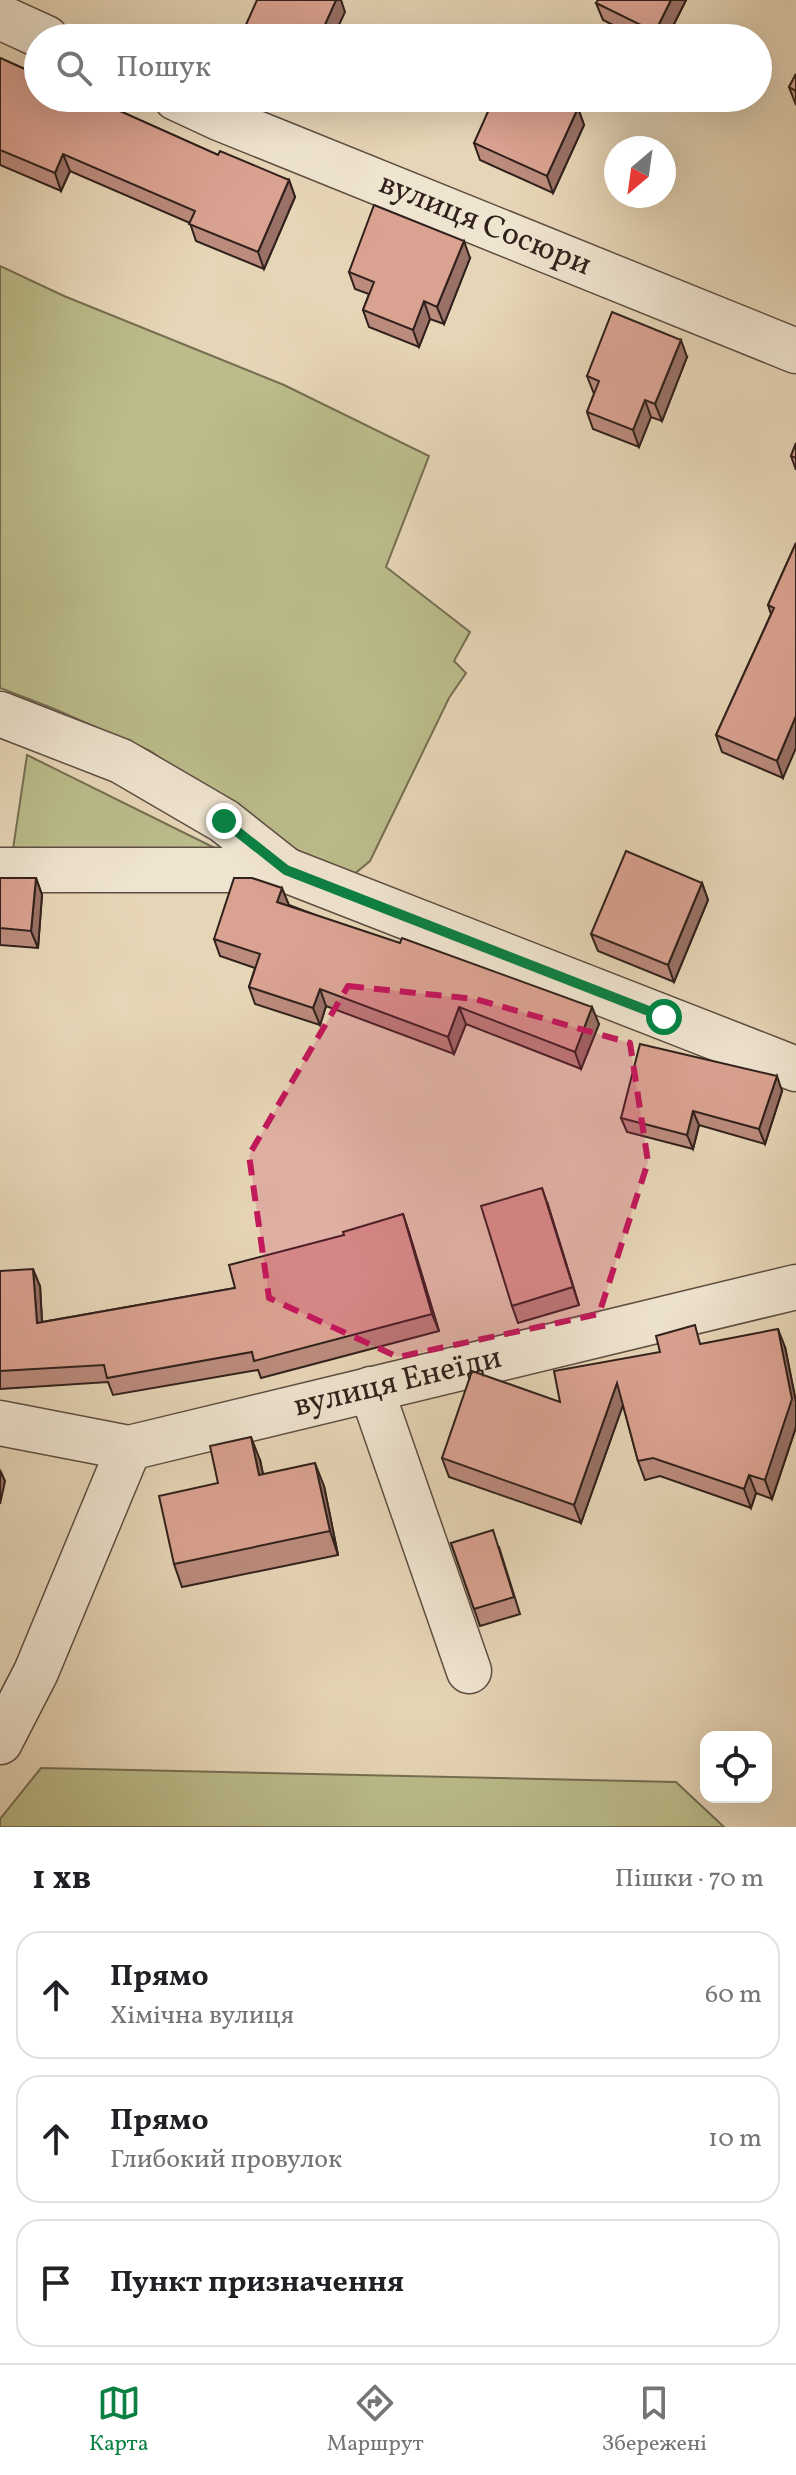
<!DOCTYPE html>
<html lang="uk">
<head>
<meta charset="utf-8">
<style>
	:root { --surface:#fff; --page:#f2f2f2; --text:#202124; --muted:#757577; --line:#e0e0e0; --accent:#0b8043 }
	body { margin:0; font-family:Vollkorn,serif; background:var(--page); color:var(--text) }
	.controls { position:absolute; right:24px; bottom:24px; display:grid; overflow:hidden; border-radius:16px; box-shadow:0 8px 32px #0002 }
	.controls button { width:72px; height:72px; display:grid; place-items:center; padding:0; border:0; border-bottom:2px solid var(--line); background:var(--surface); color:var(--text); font:40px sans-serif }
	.compass { position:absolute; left:604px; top:136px; width:72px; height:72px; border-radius:50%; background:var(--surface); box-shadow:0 8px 32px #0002; rotate:209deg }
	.stop { position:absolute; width:24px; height:24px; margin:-18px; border:6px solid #0b8043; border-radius:50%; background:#fff }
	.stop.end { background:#0b8043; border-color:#fff; box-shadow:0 2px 8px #0008 }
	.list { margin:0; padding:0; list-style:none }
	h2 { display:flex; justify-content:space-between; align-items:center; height:104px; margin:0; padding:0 32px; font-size:34px }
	h2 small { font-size:26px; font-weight:400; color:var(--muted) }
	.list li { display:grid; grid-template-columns:52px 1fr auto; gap:24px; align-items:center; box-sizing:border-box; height:128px; margin:0 16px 16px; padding:0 16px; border:2px solid var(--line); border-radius:24px }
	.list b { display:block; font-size:30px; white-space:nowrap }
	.list p { margin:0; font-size:26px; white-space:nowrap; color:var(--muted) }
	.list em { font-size:26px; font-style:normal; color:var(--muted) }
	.icon { flex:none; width:44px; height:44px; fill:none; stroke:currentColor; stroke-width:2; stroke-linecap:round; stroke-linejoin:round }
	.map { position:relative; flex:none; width:796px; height:1827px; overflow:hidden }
	.search { position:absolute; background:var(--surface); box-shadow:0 8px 32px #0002; left:24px; right:24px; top:24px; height:88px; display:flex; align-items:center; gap:20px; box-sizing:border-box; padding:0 28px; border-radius:44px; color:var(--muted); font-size:30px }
	.sheet { height:536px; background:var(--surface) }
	nav { display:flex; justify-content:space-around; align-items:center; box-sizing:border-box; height:112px; border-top:2px solid var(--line); background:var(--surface); font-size:22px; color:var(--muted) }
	nav a { display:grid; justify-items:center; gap:4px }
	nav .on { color:var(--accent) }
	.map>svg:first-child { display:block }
	.green { fill:#bbbc8a; stroke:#766e53; stroke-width:2 }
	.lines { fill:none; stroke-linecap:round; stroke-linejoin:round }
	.minor-casing { stroke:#5e4e42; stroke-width:47 }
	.minor { stroke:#efe4d0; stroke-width:44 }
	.wall { fill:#bb8b7d; stroke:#31211c; stroke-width:2 }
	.shaded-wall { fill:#997166; stroke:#31211c; stroke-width:2 }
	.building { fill:#daa291; stroke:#31211c; stroke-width:2 }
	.route { stroke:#0b8043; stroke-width:10 }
	.marked { fill:#c2185b; fill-opacity:0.2; stroke:#c2185b; stroke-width:6; stroke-dasharray:16 10; stroke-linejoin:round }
	.labels { text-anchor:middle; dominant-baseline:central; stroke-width:7; stroke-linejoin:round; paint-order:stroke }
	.street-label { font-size:32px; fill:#31211c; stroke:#efe4d0 }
</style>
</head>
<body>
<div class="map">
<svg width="796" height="1827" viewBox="0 0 796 1827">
	<rect width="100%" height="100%" fill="#e6d5b6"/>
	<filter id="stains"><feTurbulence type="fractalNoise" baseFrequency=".0025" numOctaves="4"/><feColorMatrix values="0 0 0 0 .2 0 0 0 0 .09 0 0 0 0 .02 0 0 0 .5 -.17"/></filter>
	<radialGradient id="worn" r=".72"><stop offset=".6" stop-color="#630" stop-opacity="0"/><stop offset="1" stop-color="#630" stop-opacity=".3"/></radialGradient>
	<path class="green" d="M0,266L64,296L284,385L429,456L386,567L470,632L454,661L466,673L449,698L370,861L353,875L280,847L235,809L150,751L52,708L0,688Z
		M27,755L231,856L13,849Z
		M41,1768L676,1782L724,1827H0V1819Z"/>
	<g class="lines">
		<defs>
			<g id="minor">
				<path d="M0,17L46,38"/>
				<path id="s1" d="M176,98L219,118L796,351"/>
				<path d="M0,714L121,761L224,821L286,870"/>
				<path d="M0,870H286L796,1069"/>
				<path d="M371,1389L469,1671"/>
				<path id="s2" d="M0,1423L129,1448L796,1287"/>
				<path d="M0,1742L36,1672L129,1448"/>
			</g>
		</defs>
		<use href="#minor" class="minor-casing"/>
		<use href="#minor" class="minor"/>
	</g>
	<path class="wall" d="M686,0L667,38H639L603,20L596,3Z
		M0,58L218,155L289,180L295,197L264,269L196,241L190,223L70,171L61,191L0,165Z
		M796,74V105L789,87Z
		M578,108L584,125L553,193L480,160L474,143Z
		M470,258L444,324L430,319L419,347L369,327L363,310L369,294L355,289L349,272Z
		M687,357L662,421L651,417L639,447L593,429L587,412L594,394L587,376Z
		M796,443V470L791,456Z
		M796,543L783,778L722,752L716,735L771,614L768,605Z
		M0,878H36L42,895L38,948L0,945Z
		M702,883L708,900L674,982L598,951L591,934Z
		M289,905L599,1024L581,1069L466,1024L454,1054L326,1006L320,1025L255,1004L249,987L255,968L220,956L214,939Z
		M782,1091L765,1144L699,1125L693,1149L627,1132L621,1118Z
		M548,1205L579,1305L518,1323L512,1306Z
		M403,1214L439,1331L261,1378L258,1370L113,1395L108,1382L0,1389V1271L40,1286L42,1322L235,1288L344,1235Z
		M702,1344L785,1347L796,1402V1427L772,1499L756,1493L751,1508L660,1476L645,1480L638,1461L623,1405L581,1523L449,1477L442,1458L560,1402Z
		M260,1460L263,1474L324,1486L338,1555L182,1587L174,1564L218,1483Z
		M451,1543L499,1547L520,1614L480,1626Z"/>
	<path class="shaded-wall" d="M336,0H341L345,12L333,38H319Z
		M671,0H686L667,38H657L655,32Z
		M578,108L584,125L553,193L547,176Z
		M63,154L70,171L61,191L55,173Z
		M289,180L295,197L264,269L258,252Z
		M464,241L470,258L444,324L437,307Z
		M424,301L430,319L419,347L413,330Z
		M681,340L687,357L662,421L655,404Z
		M645,400L651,417L639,447L633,430Z
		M796,716V748L783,778L777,761Z
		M36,878L42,895L38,948L31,931Z
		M702,883L708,900L674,982L668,965Z
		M282,888L289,905L284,919L277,902Z
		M320,989L326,1006L320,1025L313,1008Z
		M459,1007L466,1024L454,1054L448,1037Z
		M592,1007L599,1024L581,1069L575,1052Z
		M777,1076L782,1091L765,1144L759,1129Z
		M693,1111L699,1125L693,1149L687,1135Z
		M542,1188L548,1205L579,1305L573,1287Z
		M403,1214L409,1232L439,1331L432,1314Z
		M33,1269L40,1286L43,1340L37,1323Z
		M778,1329L785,1347L796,1402V1427L772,1499L765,1480Z
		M617,1383L624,1402L581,1523L574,1505Z
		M251,1437L260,1460L268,1498L259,1475Z
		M315,1463L324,1486L338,1555L330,1531Z
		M1,1472L5,1481L0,1504V1478Z
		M749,1475L756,1493L751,1508L744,1489Z"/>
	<path class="building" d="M257,0H336L319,38H240Z
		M598,0H671L655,32L596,3Z
		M0,58L38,75V98H91L218,155L220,151L289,180L258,252L189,224L195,211L63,154L55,173L0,150Z
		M796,74V91L789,87Z
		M494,98H555L578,108L547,176L474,143Z
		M374,205L464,241L437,307L424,301L413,330L363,310L374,282L349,272Z
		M612,312L681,340L655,404L645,400L633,430L587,412L599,381L587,376Z
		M796,443V458L791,456Z
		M796,543V716L777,761L716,735L774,608L768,605Z
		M626,851L702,883L668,965L591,934Z
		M0,878H36L31,931L0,928Z
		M234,878H252L282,888L277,902L400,943L402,938L592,1007L575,1052L459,1007L448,1037L320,989L313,1008L249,987L260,954L214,939Z
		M640,1044L777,1076L759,1129L693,1111L687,1135L621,1118Z
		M542,1188L573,1287L512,1306L481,1206Z
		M403,1214L432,1314L254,1361L252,1352L107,1378L104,1365L0,1371V1271L33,1269L37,1323L235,1288L229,1265L344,1235L343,1232Z
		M695,1325L700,1344L778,1329L792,1399L765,1480L749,1475L744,1489L653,1458L638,1461L617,1383L574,1505L442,1458L472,1371L560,1402L554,1371L660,1352L656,1336Z
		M251,1437L259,1475L315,1463L330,1531L174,1564L159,1496L218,1483L210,1446Z
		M493,1530L514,1597L474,1609L451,1543Z"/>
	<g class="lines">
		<path class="route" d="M224,821L286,870L664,1017"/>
	</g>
	<path class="marked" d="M348,986L475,999L630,1043L648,1162L599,1314L398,1357L269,1298L249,1155Z"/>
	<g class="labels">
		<g class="street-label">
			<text stroke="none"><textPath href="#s1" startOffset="334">вулиця Сосюри</textPath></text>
			<text stroke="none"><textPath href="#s2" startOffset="408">вулиця Енеїди</textPath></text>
		</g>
	</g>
	<rect width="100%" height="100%" filter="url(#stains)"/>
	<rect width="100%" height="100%" fill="url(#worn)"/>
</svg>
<div class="controls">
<button><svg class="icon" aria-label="locate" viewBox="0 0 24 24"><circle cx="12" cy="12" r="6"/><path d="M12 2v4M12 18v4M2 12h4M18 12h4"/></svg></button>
</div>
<svg class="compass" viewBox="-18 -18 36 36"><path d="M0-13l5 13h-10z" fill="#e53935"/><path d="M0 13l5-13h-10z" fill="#757577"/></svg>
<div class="stop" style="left:664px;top:1017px"></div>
<div class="stop end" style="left:224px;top:821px"></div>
<div class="search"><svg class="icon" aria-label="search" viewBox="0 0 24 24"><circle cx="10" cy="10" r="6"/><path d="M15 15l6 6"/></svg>Пошук</div>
</div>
<section class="sheet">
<h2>1 хв<small>Пішки · 70 m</small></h2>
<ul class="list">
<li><svg class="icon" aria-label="ahead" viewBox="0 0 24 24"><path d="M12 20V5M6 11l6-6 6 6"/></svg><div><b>Прямо</b><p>Хімічна вулиця</p></div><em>60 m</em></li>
<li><svg class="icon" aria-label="ahead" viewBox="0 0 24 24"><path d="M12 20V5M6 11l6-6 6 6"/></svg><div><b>Прямо</b><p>Глибокий провулок</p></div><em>10 m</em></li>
<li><svg class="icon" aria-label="arrive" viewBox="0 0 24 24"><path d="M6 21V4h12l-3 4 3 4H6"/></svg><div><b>Пункт призначення</b></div></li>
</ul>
</section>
<nav>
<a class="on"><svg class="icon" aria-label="map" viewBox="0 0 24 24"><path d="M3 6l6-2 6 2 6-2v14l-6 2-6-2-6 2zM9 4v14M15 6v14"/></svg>Карта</a>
<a><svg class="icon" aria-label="directions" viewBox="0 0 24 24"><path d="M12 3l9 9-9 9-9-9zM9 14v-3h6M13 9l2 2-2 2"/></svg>Маршрут</a>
<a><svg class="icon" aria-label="saved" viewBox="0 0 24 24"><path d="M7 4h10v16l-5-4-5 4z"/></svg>Збережені</a>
</nav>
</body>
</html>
